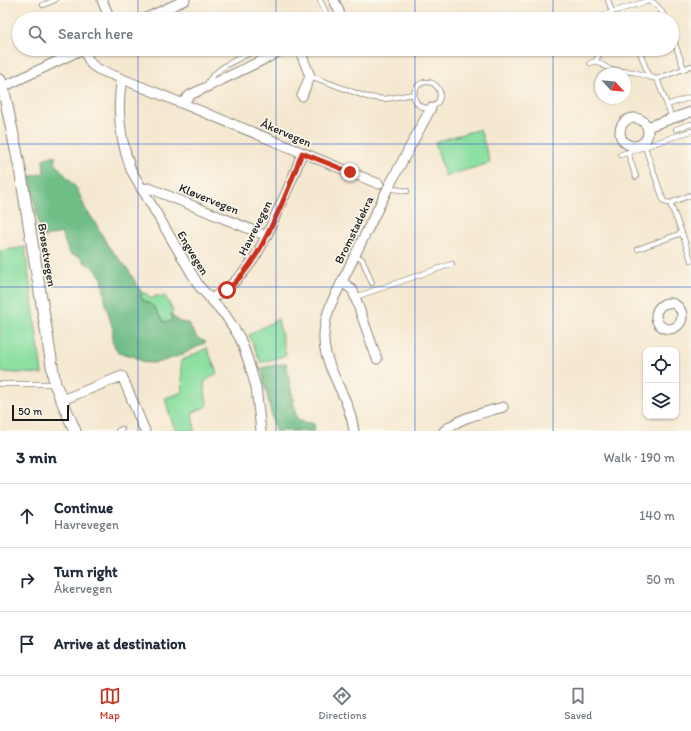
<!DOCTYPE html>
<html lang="en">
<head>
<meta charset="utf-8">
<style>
	:root { --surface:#fff; --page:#f6f6f7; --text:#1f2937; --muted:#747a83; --line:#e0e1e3; --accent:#c8321e }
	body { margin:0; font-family:Itim,sans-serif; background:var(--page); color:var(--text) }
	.controls { position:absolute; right:12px; bottom:12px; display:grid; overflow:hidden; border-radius:8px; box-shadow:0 1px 3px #0004 }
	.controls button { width:36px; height:36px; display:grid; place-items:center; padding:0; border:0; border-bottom:1px solid var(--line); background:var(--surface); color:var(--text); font:20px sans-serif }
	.compass { position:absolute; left:595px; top:68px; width:36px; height:36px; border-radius:50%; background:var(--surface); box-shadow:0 1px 3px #0004; rotate:116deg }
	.scale { position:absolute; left:12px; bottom:10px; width:57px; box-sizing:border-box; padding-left:4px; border:2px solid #1c1c1c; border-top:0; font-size:11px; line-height:14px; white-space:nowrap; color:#1c1c1c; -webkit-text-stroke:3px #fbf7ec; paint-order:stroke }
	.stop { position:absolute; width:12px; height:12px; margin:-9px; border:3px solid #c8321e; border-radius:50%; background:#fff }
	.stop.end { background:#c8321e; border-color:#fff; box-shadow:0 1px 4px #0008 }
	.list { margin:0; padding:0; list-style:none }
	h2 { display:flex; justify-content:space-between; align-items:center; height:52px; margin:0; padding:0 16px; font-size:17px }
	h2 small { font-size:13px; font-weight:400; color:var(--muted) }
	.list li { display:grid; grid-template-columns:26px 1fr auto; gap:12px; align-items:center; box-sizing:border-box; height:64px; padding:0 16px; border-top:1px solid var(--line) }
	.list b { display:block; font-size:15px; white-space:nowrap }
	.list p { margin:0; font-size:13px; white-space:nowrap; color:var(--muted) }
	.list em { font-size:13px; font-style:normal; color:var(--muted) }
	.icon { flex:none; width:22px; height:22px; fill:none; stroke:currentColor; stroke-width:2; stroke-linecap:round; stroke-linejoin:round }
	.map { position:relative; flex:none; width:691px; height:431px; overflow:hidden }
	.search { position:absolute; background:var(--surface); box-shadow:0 1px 3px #0004; left:12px; right:12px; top:12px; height:44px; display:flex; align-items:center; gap:10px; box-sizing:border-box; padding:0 14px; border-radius:22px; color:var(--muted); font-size:15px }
	.sheet { height:244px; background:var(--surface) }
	nav { display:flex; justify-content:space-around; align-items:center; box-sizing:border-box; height:56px; border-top:1px solid var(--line); background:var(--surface); font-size:11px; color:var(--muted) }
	nav a { display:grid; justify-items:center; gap:2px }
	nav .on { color:var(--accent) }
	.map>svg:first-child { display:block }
	.green { fill:#8bdfa0; stroke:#547e5e }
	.forest { fill:#70be86; stroke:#466d51 }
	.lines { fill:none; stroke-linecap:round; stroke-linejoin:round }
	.service-casing { stroke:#888276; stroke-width:6 }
	.minor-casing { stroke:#888276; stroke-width:11 }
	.tertiary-casing { stroke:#888276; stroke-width:13 }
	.service { stroke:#fff; stroke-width:4.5 }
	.minor { stroke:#fff; stroke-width:9 }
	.tertiary { stroke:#fff; stroke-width:11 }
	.route { stroke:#c8321e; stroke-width:5 }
	.grid { fill:none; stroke:#1d4ed8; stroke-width:1; stroke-opacity:0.55 }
	.labels { text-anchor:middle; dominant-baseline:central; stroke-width:3.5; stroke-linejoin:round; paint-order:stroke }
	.street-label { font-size:12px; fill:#1c1c1c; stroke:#fbf7ec }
</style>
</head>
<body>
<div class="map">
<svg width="691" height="431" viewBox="0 0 691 431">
	<rect width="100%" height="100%" fill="#fbf7ec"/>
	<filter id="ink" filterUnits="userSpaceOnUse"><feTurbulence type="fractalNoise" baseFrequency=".025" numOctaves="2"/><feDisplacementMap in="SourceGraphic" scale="8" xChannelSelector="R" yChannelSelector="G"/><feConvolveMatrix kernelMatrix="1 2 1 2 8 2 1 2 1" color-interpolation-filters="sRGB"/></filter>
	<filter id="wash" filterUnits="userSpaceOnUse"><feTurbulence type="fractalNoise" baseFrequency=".012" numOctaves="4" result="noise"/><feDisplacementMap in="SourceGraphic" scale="16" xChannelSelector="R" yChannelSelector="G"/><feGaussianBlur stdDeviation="0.9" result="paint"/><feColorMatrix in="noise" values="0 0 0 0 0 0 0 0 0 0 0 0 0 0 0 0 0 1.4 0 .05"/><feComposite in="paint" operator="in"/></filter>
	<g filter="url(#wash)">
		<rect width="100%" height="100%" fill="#f5e8d0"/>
		<path class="green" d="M480,129L490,163L445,176L435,142Z
			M25,247L42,374L0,372V251Z
			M142,293L147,294L151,299L158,295L160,298L165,296L173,311L171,314L172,321L164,322L153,306L141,298Z
			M278,319L286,355L261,363L249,335Z
			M207,348L217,373L204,382L207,406L192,413L195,431H176L171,419L165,398L183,392L181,361Z"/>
		<path class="forest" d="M55,155V163L77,189L86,210L95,222L108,246L127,268L142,293L141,298L153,306L164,322L172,321L171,314L179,322L188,323L197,338L206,342C192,350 160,367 144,362C140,361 137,358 133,356C128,355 123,354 118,353L112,341L113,330L106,305L102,278L93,267L85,263L81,257L70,254L61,233L41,238L30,176L44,173L43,159Z
			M286,363L297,420L314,424L315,431H275L261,368Z"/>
	</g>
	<g filter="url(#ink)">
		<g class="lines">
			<defs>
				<path id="service" d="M320,0L327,15V19
					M608,0L612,12
					M43,5L55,0
					M596,19L612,12L648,1C658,3 661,11 666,19
					M672,35L684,69
					M639,49L649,77L657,79L691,66
					M596,61L611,70L634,72L649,77
					M590,63L596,61L601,49
					M310,76L367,97L385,99L414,94
					M657,79L667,105
					M414 95a13 13 0 1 1 26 0a13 13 0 1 1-26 0Z
					M206,86C214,67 241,58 258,49
					M672,118L667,105L691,97
					M676,129L691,124
					M645,147L664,202L670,203L691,195
					M628,153L636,177
					M620,155L691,131
					M388,188L407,191
					M670,203L682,233L691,260
					M638,249L682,233
					M355,256L362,259L372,283
					M355,297L452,264
					M0,384H54
					M118,431L122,429"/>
				<path id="minor" d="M102,0L110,19
					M334,0L339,11L340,19
					M144,19L185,0
					M83,49L91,64L98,69L379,184
					M302,49V56L310,76L302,96
					M122,79C116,109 121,142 131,170L199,286L226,316L240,338L248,360L256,387L261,431
					M3,87L83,49
					M184,104L185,100L190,95L269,57L284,49
					M620 132a14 14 0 1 1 28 0a14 14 0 1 1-28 0Z
					M647,127L691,112
					M141,189L149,188L267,236
					M341,283L348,286L353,291L377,359
					M211,299C248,278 262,248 278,210C287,192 295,173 302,153
					M656 316a13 13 0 1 1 26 0a13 13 0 1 1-26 0Z
					M62,400L122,376L145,431
					M354,431C347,381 308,360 331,304L388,188L431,108
					M444,431C460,417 483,413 503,407"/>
				<path id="tertiary" d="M0,80L3,87L20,169L55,384L75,431"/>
			</defs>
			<use href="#service" class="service-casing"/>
			<use href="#minor" class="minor-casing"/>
			<use href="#tertiary" class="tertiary-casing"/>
			<use href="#service" class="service"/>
			<use href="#minor" class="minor"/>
			<use href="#tertiary" class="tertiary"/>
		</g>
	</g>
	<g class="lines" filter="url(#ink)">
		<path class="route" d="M227,290C253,268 266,238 280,208C288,190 295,172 302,153L350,172"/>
	</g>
	<path class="grid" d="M138,0V19M276,0V19M415,0V19M553,0V19M138,49V431M276,49V431M415,49V431M553,49V431M0,144H691M0,287H691"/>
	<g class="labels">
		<g class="street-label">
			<text transform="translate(286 133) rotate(23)">Åkervegen</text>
			<text transform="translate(209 199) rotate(22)">Kløvervegen</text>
			<text transform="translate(255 228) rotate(-63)">Havrevegen</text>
			<text transform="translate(354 230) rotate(-64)">Bromstadekra</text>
			<text transform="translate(193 253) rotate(59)">Engvegen</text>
			<text transform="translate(47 255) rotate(81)">Brøsetvegen</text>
		</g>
	</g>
</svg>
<div class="controls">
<button><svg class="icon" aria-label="locate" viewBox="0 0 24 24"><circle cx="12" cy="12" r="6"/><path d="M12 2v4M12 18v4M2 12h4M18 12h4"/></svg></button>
<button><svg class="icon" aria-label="layers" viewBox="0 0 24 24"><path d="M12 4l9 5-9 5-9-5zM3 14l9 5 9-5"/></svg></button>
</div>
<svg class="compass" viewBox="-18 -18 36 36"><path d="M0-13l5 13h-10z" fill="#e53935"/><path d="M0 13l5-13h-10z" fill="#747a83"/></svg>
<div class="scale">50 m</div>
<div class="stop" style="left:227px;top:290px"></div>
<div class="stop end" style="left:350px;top:172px"></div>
<div class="search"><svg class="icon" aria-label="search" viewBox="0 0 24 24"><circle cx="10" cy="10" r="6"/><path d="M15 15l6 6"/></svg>Search here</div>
</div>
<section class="sheet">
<h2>3 min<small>Walk · 190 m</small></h2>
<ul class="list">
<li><svg class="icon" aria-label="ahead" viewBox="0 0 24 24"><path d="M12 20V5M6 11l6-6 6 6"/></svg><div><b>Continue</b><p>Havrevegen</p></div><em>140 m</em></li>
<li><svg class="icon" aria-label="right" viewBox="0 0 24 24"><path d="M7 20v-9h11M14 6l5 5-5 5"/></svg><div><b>Turn right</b><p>Åkervegen</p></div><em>50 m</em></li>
<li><svg class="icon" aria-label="arrive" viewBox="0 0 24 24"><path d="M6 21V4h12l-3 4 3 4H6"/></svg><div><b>Arrive at destination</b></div></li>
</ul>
</section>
<nav>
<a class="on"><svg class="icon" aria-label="map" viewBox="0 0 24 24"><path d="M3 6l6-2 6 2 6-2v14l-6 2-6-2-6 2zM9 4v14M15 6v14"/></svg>Map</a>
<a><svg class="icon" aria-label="directions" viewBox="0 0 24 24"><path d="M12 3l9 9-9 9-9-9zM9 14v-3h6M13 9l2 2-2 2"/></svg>Directions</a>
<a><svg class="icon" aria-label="saved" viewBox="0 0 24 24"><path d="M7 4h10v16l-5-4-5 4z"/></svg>Saved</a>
</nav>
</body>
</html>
